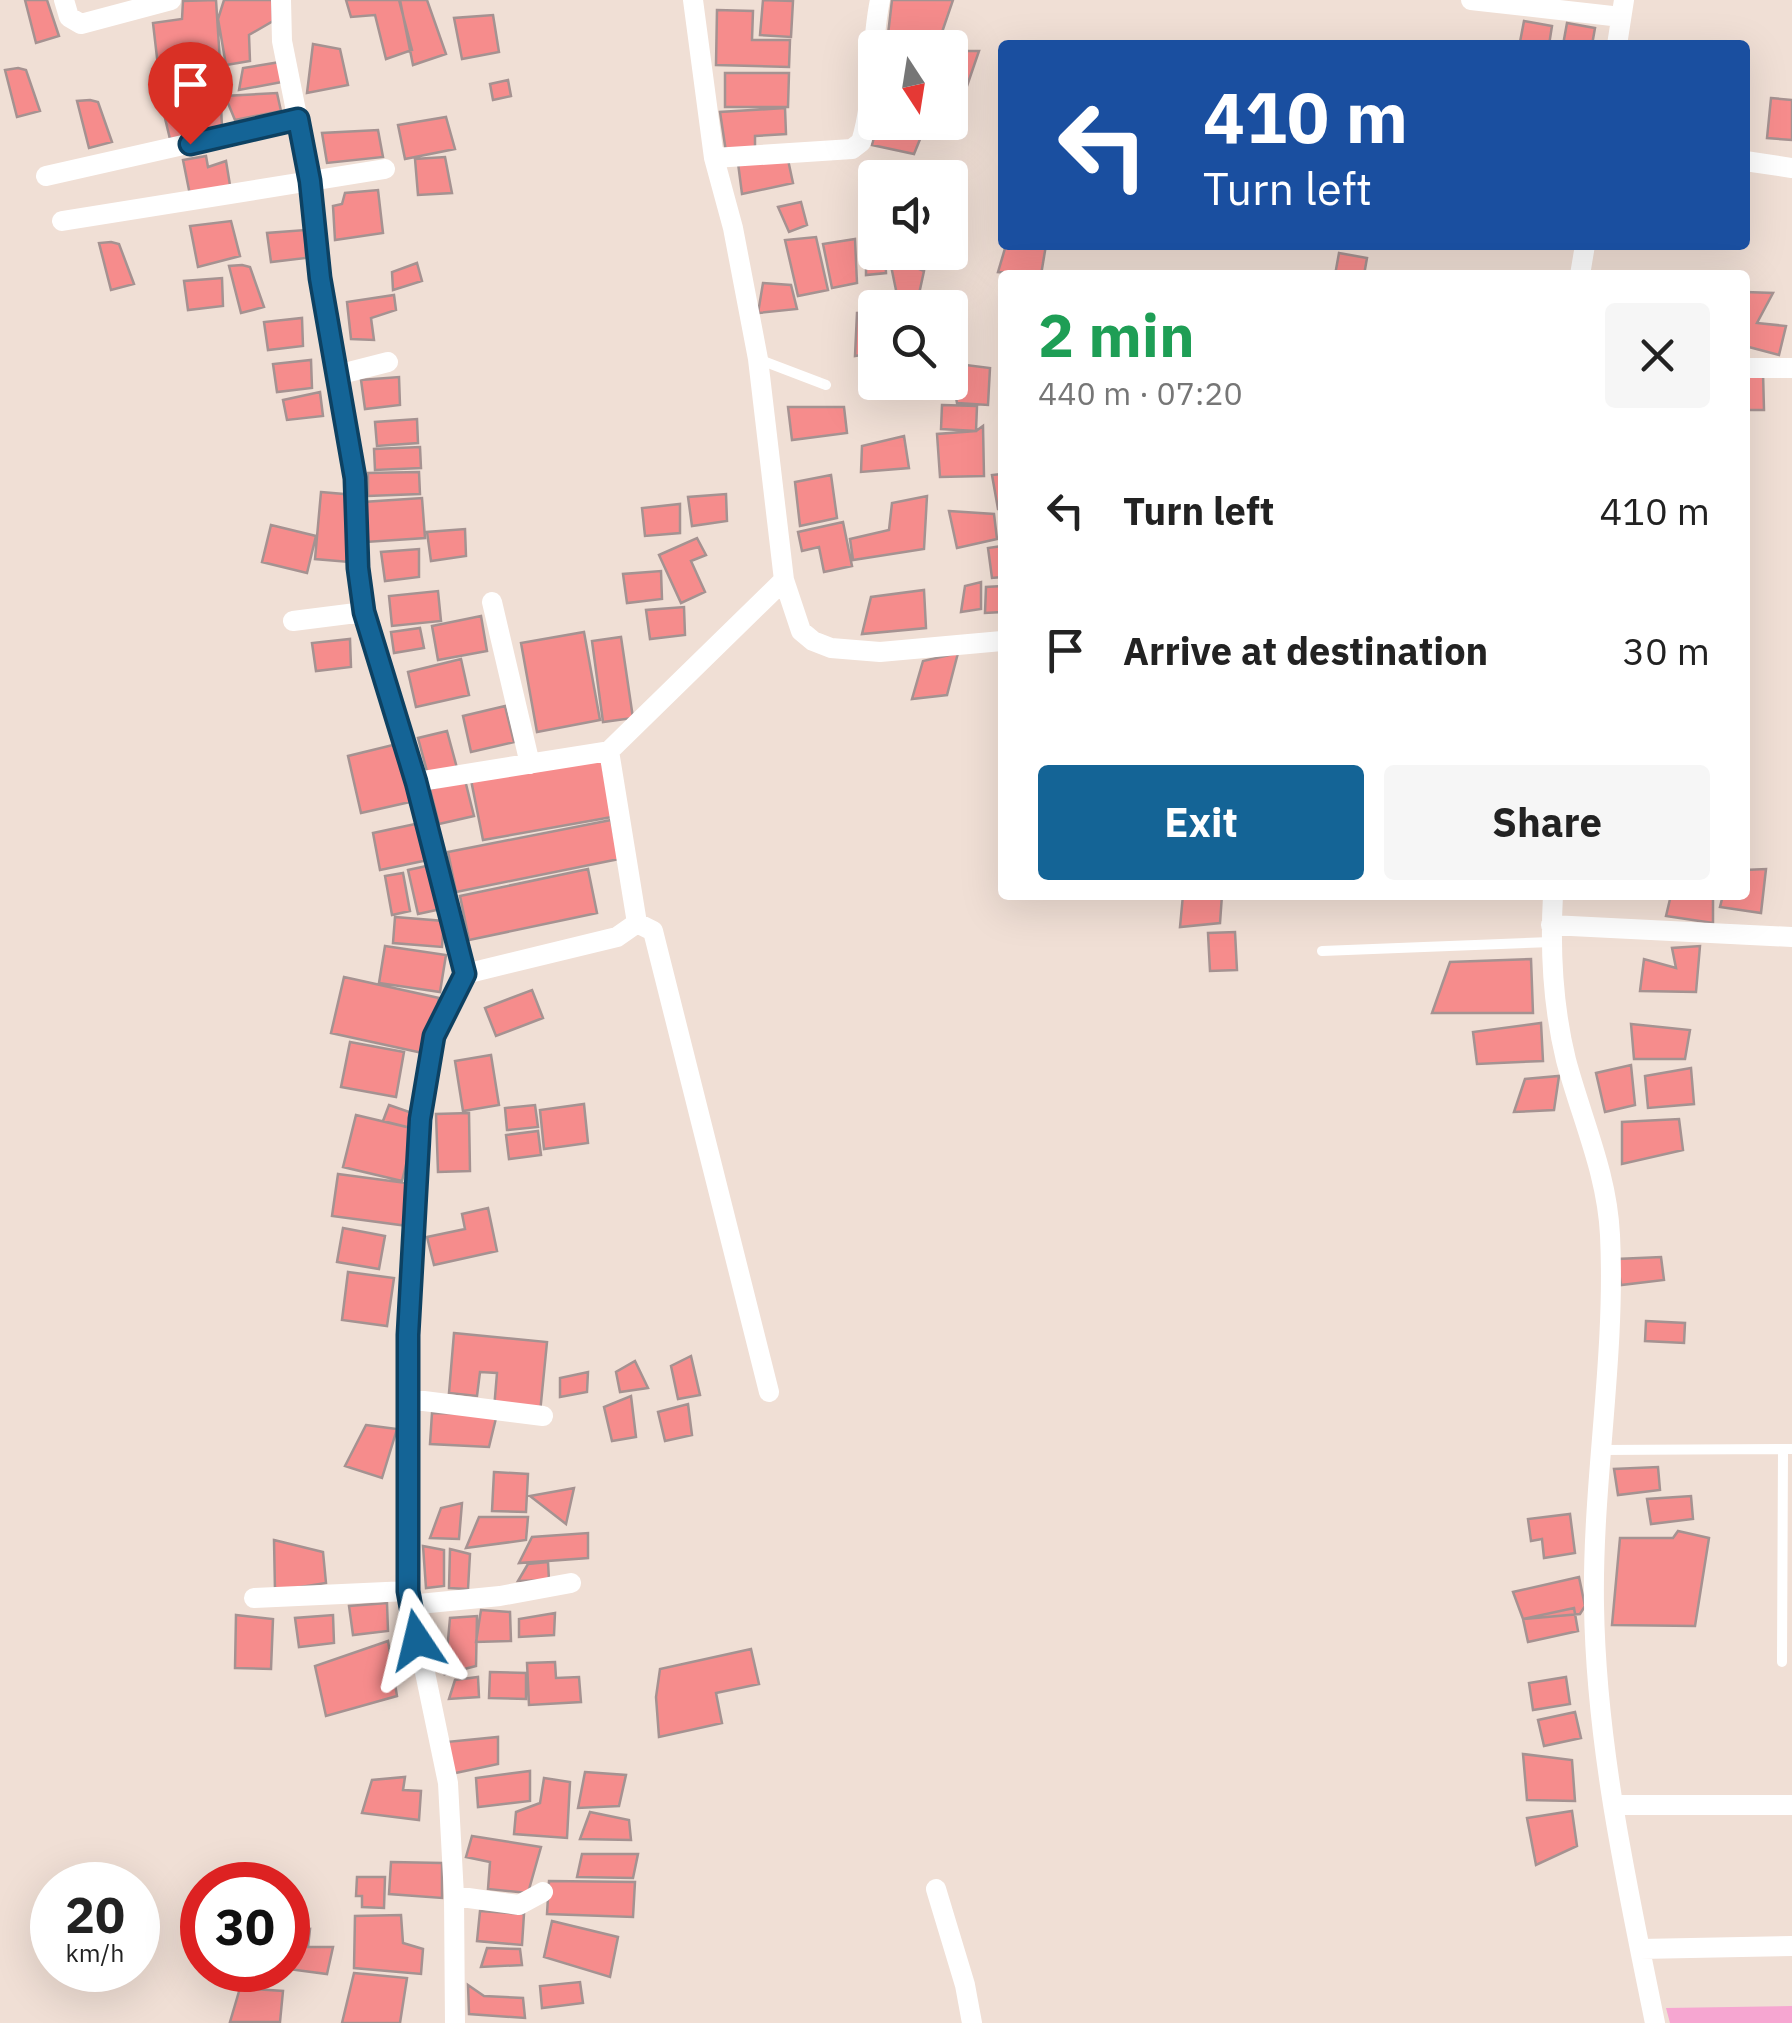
<!DOCTYPE html>
<html lang="en">
<head>
<meta charset="utf-8">
<style>
  body { margin:0; font-family:"IBM Plex Sans",sans-serif; background:#f6f6f6; color:#222; height:100vh; display:flex; flex-direction:column; font-size:38px; white-space:nowrap }
  * { box-sizing:border-box; margin:0 }
  p { font-size:32px; color:#767676 }
  .icon { flex:none; width:55px; height:55px; fill:none; stroke:currentColor; stroke-width:2; stroke-linecap:round; stroke-linejoin:round }
  .map { position:relative; flex:1; overflow:hidden }
  .sheet { position:absolute; left:998px; top:270px; width:752px; height:630px; display:flex; flex-direction:column; background:#fff; border-radius:10px; box-shadow:0 10px 40px #0002 }
  .sheet>* { flex:none }
  .guide { position:absolute; left:998px; top:40px; width:752px; height:210px; border-radius:10px; box-shadow:0 10px 40px #0002; background:#1a4fa0; color:#fff; overflow:hidden }
  .needle { width:65px; rotate:168deg }
  .controls { position:absolute; left:858px; top:30px; display:grid; gap:20px }
  .controls a { display:grid; place-items:center; width:110px; height:110px; border-radius:10px; background:#fff; box-shadow:0 10px 40px #0002; font-size:50px }
  .speed { position:absolute; left:30px; top:1862px; display:flex; gap:20px; font-size:50px; font-weight:700; text-align:center }
  .speed>* { display:grid; place-content:center; width:130px; height:130px; border-radius:50%; background:#fff; box-shadow:0 10px 40px #0002; line-height:1 }
  .speed small { font-size:25px; font-weight:400 }
  .speed .limit { border:15px solid #d22; background:#fff; color:#111 }
  .pin { position:absolute; display:grid; place-items:center; width:85px; height:85px; color:#fff; margin:-102px -42px; border-radius:50% 50% 50% 0; rotate:-45deg; box-shadow:0 0 10px #0007 }
  .pin .icon { rotate:45deg }
  .me { position:absolute; width:110px; margin:-55px; rotate:350deg; stroke-linejoin:round; filter:drop-shadow(0 0 8px #0008) }
  .turn { display:flex; align-items:center; gap:35px; height:210px; padding:0 40px; font-size:45px }
  .turn .icon { width:130px; height:130px; stroke-width:2.5 }
  .turn b { display:block; font-size:70px; line-height:85px }
  .round { display:grid; place-items:center; flex:none; width:105px; height:105px; border-radius:10px; background:#f6f6f6 }
  .summary { display:flex; align-items:center; justify-content:space-between; height:170px; padding:0 40px }
  h1 { font-size:60px; font-weight:700; line-height:75px; color:#1e9e55 }
  .primary-button { display:flex; gap:20px; margin-top:auto; padding:20px 40px }
  .primary-button a { flex:1; height:115px; border-radius:10px; background:#146496; color:#fff; font-size:40px; font-weight:700; line-height:115px; text-align:center }
  .primary-button a+a { background:#f6f6f6; color:#222 }
  ul { padding:0; list-style:none }
  li { display:flex; align-items:center; gap:30px; height:140px; padding:0 40px }
  li div { flex:1 }
  li b { display:block; font-size:38px }
  li em { font-style:normal }
  .map>svg:first-child { display:block }
  .green { fill:#f6a6d1 }
  .building { fill:#f68c8c; stroke:#a59291; stroke-width:2.5 }
  .lines { fill:none; stroke-linecap:round; stroke-linejoin:round }
  .lane { stroke:#fff; stroke-width:10 }
  .street { stroke:#fff; stroke-width:20 }
  .route-casing { stroke:#0d4162; stroke-width:25 }
  .route { stroke:#146496; stroke-width:18 }
</style>
</head>
<body>
<div class="map">
<svg width="1792" height="2023" viewBox="0 0 1792 2023">
  <rect width="100%" height="100%" fill="#f0dfd5"/>
  <path class="green" d="M 1792,2006 L 1792,2023 L 1670,2023 L 1666,2008 Z"/>
  <path class="building" d="M 25,0 L 47,0 L 59,36 L 36,43 Z
    M 216,0 L 220,62 L 159,75 L 153,23 L 182,19 L 183,1 Z
    M 224,0 L 272,0 L 273,21 L 249,35 L 250,61 L 226,65 L 218,19 Z
    M 346,0 L 399,0 L 412,50 L 386,59 L 375,15 L 351,17 Z
    M 400,0 L 427,0 L 446,54 L 413,65 Z
    M 763,0 L 793,1 L 791,37 L 760,35 Z
    M 892,0 L 953,0 L 939,41 L 887,43 Z
    M 717,10 L 753,11 L 752,40 L 790,40 L 789,67 L 716,65 Z
    M 493,15 L 499,52 L 462,59 L 454,18 Z
    M 1524,21 L 1552,26 L 1549,45 L 1520,42 Z
    M 1567,23 L 1595,28 L 1592,45 L 1563,45 Z
    M 313,44 L 340,49 L 348,85 L 307,93 Z
    M 950,51 L 979,51 L 967,86 L 950,83 Z
    M 280,62 L 282,82 L 239,90 L 243,68 Z
    M 18,68 L 26,70 L 40,111 L 17,117 L 5,70 Z
    M 725,73 L 789,73 L 788,107 L 725,107 Z
    M 508,80 L 511,96 L 493,100 L 490,84 Z
    M 277,93 L 281,111 L 235,120 L 225,96 Z
    M 1771,98 L 1792,100 L 1792,140 L 1767,138 Z
    M 90,100 L 98,102 L 112,142 L 89,148 L 77,101 Z
    M 221,105 L 222,128 L 170,139 L 164,114 Z
    M 785,108 L 786,134 L 755,136 L 755,148 L 726,152 L 720,112 Z
    M 446,117 L 455,149 L 405,159 L 398,125 Z
    M 878,122 L 927,122 L 914,154 L 872,145 Z
    M 378,130 L 383,157 L 327,163 L 322,133 Z
    M 787,155 L 793,183 L 742,194 L 738,163 Z
    M 206,156 L 208,167 L 226,161 L 230,185 L 190,195 L 183,160 Z
    M 445,157 L 452,193 L 418,195 L 415,159 Z
    M 378,190 L 383,233 L 335,240 L 333,206 L 342,204 L 345,193 Z
    M 801,202 L 807,225 L 789,232 L 778,207 Z
    M 231,221 L 240,256 L 198,267 L 190,226 Z
    M 305,230 L 306,258 L 271,262 L 267,233 Z
    M 816,237 L 828,290 L 798,296 L 785,240 Z
    M 855,239 L 857,283 L 832,288 L 823,244 Z
    M 875,241 L 875,252 L 885,252 L 886,273 L 866,275 L 866,243 Z
    M 111,242 L 119,244 L 134,284 L 111,290 L 99,243 Z
    M 1006,245 L 1046,245 L 1041,275 L 998,272 Z
    M 1339,253 L 1367,258 L 1364,275 L 1335,275 Z
    M 889,256 L 924,271 L 919,294 L 897,295 Z
    M 417,263 L 422,281 L 393,290 L 392,272 Z
    M 242,265 L 250,267 L 264,307 L 241,313 L 229,266 Z
    M 222,278 L 223,306 L 188,310 L 184,281 Z
    M 763,283 L 791,285 L 797,309 L 758,313 Z
    M 1745,292 L 1773,293 L 1757,323 L 1786,326 L 1779,355 L 1745,346 Z
    M 394,295 L 396,310 L 371,318 L 374,340 L 351,339 L 347,302 Z
    M 875,312 L 875,353 L 855,356 L 857,313 Z
    M 302,318 L 303,346 L 268,350 L 264,322 Z
    M 311,360 L 312,388 L 277,392 L 273,364 Z
    M 950,363 L 990,368 L 988,405 L 957,403 Z
    M 1763,372 L 1764,410 L 1745,410 L 1745,373 Z
    M 399,377 L 400,405 L 365,409 L 361,380 Z
    M 320,392 L 323,416 L 287,420 L 283,400 Z
    M 942,405 L 977,406 L 976,431 L 941,429 Z
    M 788,407 L 844,407 L 847,433 L 792,440 Z
    M 417,419 L 418,443 L 377,446 L 375,422 Z
    M 983,426 L 984,476 L 940,477 L 937,434 L 976,431 Z
    M 904,436 L 909,468 L 861,472 L 862,446 Z
    M 420,447 L 421,468 L 375,470 L 374,449 Z
    M 419,472 L 420,494 L 368,496 L 368,473 Z
    M 1002,474 L 1002,509 L 998,509 L 992,475 Z
    M 831,475 L 837,518 L 800,526 L 795,482 Z
    M 321,492 L 355,495 L 349,562 L 315,559 Z
    M 726,494 L 727,521 L 692,526 L 688,497 Z
    M 927,496 L 924,549 L 853,560 L 850,539 L 889,530 L 892,503 Z
    M 422,498 L 425,538 L 366,542 L 363,502 Z
    M 680,504 L 680,533 L 645,536 L 642,508 Z
    M 949,511 L 994,514 L 997,539 L 957,548 Z
    M 843,522 L 852,566 L 824,572 L 819,547 L 802,551 L 798,532 Z
    M 271,525 L 316,536 L 307,573 L 262,562 Z
    M 465,529 L 466,556 L 431,561 L 427,532 Z
    M 697,538 L 706,555 L 691,561 L 705,592 L 681,603 L 659,555 Z
    M 1002,546 L 1002,577 L 992,578 L 988,548 Z
    M 419,549 L 419,577 L 385,581 L 381,552 Z
    M 661,571 L 662,599 L 627,603 L 623,574 Z
    M 981,582 L 981,609 L 961,612 L 965,586 Z
    M 1002,586 L 1002,612 L 985,613 L 986,587 Z
    M 924,590 L 926,628 L 862,634 L 871,597 Z
    M 438,591 L 441,621 L 392,626 L 389,596 Z
    M 684,607 L 685,635 L 650,639 L 646,610 Z
    M 481,616 L 487,651 L 438,660 L 432,626 Z
    M 420,628 L 424,648 L 394,653 L 391,632 Z
    M 584,632 L 600,720 L 537,732 L 521,643 Z
    M 621,637 L 633,718 L 603,722 L 592,641 Z
    M 350,639 L 351,667 L 316,671 L 312,643 Z
    M 958,653 L 947,695 L 912,699 L 923,661 Z
    M 461,659 L 469,695 L 416,707 L 408,672 Z
    M 505,706 L 514,742 L 471,752 L 463,716 Z
    M 447,731 L 457,768 L 428,775 L 418,738 Z
    M 397,744 L 410,802 L 361,813 L 348,756 Z
    M 601,756 L 612,817 L 483,840 L 471,780 Z
    M 465,780 L 474,816 L 439,824 L 430,789 Z
    M 611,820 L 619,859 L 456,892 L 448,852 Z
    M 420,823 L 428,860 L 380,870 L 373,833 Z
    M 431,865 L 441,909 L 418,914 L 408,870 Z
    M 588,869 L 597,913 L 469,940 L 460,896 Z
    M 1766,869 L 1761,913 L 1720,907 L 1723,895 L 1745,895 L 1745,870 Z
    M 403,873 L 410,911 L 392,915 L 385,876 Z
    M 1183,895 L 1222,895 L 1220,923 L 1180,927 Z
    M 1671,895 L 1713,895 L 1713,923 L 1666,916 Z
    M 395,917 L 444,921 L 442,947 L 393,943 Z
    M 1235,932 L 1237,970 L 1210,971 L 1208,933 Z
    M 385,946 L 446,955 L 440,992 L 379,983 Z
    M 1700,946 L 1696,992 L 1640,991 L 1644,959 L 1676,968 L 1672,948 Z
    M 1531,959 L 1533,1013 L 1432,1013 L 1450,962 Z
    M 344,977 L 439,998 L 427,1054 L 331,1033 Z
    M 532,990 L 543,1018 L 496,1036 L 485,1008 Z
    M 1541,1023 L 1543,1061 L 1477,1064 L 1473,1032 Z
    M 1631,1024 L 1690,1030 L 1685,1059 L 1634,1059 Z
    M 350,1042 L 404,1052 L 396,1097 L 341,1087 Z
    M 491,1055 L 499,1105 L 463,1111 L 455,1061 Z
    M 1631,1065 L 1635,1105 L 1605,1112 L 1596,1073 Z
    M 1691,1068 L 1694,1104 L 1648,1108 L 1645,1076 Z
    M 1559,1076 L 1554,1110 L 1514,1112 L 1525,1079 Z
    M 584,1104 L 588,1143 L 544,1149 L 540,1110 Z
    M 389,1105 L 418,1115 L 415,1129 L 383,1121 Z
    M 535,1105 L 538,1127 L 507,1130 L 505,1108 Z
    M 469,1113 L 470,1171 L 438,1172 L 436,1114 Z
    M 356,1115 L 415,1129 L 402,1181 L 343,1167 Z
    M 1679,1119 L 1683,1150 L 1622,1164 L 1622,1122 Z
    M 538,1131 L 541,1155 L 509,1159 L 506,1135 Z
    M 338,1174 L 414,1184 L 408,1226 L 332,1216 Z
    M 488,1208 L 497,1251 L 434,1265 L 427,1237 L 465,1229 L 462,1214 Z
    M 343,1228 L 385,1236 L 379,1269 L 337,1262 Z
    M 1661,1257 L 1664,1280 L 1621,1285 L 1617,1259 Z
    M 348,1272 L 394,1278 L 387,1326 L 342,1320 Z
    M 1646,1321 L 1685,1323 L 1684,1343 L 1645,1341 Z
    M 454,1333 L 547,1342 L 540,1413 L 494,1409 L 497,1373 L 480,1372 L 477,1396 L 449,1393 Z
    M 691,1356 L 700,1395 L 678,1399 L 671,1366 Z
    M 635,1361 L 648,1388 L 620,1392 L 616,1372 Z
    M 588,1372 L 587,1392 L 560,1397 L 560,1378 Z
    M 631,1396 L 636,1437 L 612,1441 L 604,1407 Z
    M 688,1404 L 692,1435 L 665,1441 L 658,1412 Z
    M 432,1413 L 497,1414 L 489,1447 L 430,1444 Z
    M 366,1425 L 397,1429 L 382,1478 L 345,1466 Z
    M 1658,1467 L 1660,1490 L 1618,1495 L 1614,1469 Z
    M 494,1472 L 528,1474 L 526,1512 L 492,1511 Z
    M 574,1488 L 566,1524 L 530,1496 Z
    M 1691,1496 L 1693,1519 L 1651,1524 L 1647,1499 Z
    M 462,1503 L 459,1539 L 430,1538 L 441,1508 Z
    M 1570,1514 L 1575,1553 L 1544,1558 L 1542,1539 L 1531,1541 L 1528,1519 Z
    M 479,1517 L 528,1517 L 526,1540 L 466,1548 Z
    M 1678,1531 L 1709,1538 L 1695,1626 L 1612,1625 L 1620,1538 L 1673,1538 Z
    M 588,1533 L 588,1558 L 519,1563 L 532,1537 Z
    M 274,1540 L 323,1552 L 326,1583 L 275,1591 Z
    M 423,1546 L 444,1550 L 444,1586 L 426,1588 Z
    M 450,1549 L 470,1554 L 468,1589 L 449,1588 Z
    M 548,1562 L 549,1580 L 518,1581 L 528,1564 Z
    M 1579,1577 L 1585,1606 L 1580,1614 L 1523,1619 L 1513,1592 Z
    M 387,1603 L 388,1631 L 353,1635 L 349,1606 Z
    M 1574,1608 L 1578,1631 L 1528,1642 L 1523,1619 Z
    M 481,1610 L 510,1612 L 511,1641 L 476,1642 Z
    M 555,1613 L 554,1635 L 519,1637 L 519,1619 Z
    M 236,1615 L 273,1619 L 271,1669 L 235,1668 Z
    M 333,1615 L 334,1643 L 299,1647 L 295,1618 Z
    M 477,1616 L 476,1666 L 445,1674 L 450,1618 Z
    M 388,1641 L 397,1696 L 326,1716 L 315,1666 Z
    M 751,1649 L 759,1684 L 716,1693 L 722,1723 L 659,1737 L 656,1697 L 660,1669 Z
    M 555,1662 L 556,1678 L 579,1677 L 581,1702 L 529,1705 L 527,1663 Z
    M 490,1672 L 526,1673 L 526,1699 L 489,1698 Z
    M 478,1677 L 479,1697 L 449,1699 L 455,1680 Z
    M 1566,1677 L 1570,1704 L 1533,1710 L 1529,1683 Z
    M 1575,1712 L 1581,1738 L 1544,1746 L 1538,1720 Z
    M 498,1737 L 498,1764 L 451,1774 L 446,1742 Z
    M 1523,1754 L 1572,1760 L 1575,1801 L 1527,1800 Z
    M 530,1771 L 530,1801 L 478,1807 L 476,1778 Z
    M 585,1772 L 626,1775 L 619,1806 L 578,1808 Z
    M 405,1777 L 403,1790 L 421,1791 L 419,1820 L 362,1813 L 372,1780 Z
    M 544,1778 L 570,1782 L 567,1838 L 514,1834 L 516,1812 L 540,1803 Z
    M 1572,1811 L 1577,1846 L 1536,1865 L 1527,1818 Z
    M 590,1812 L 629,1820 L 631,1840 L 580,1839 Z
    M 472,1836 L 541,1847 L 528,1893 L 488,1889 L 490,1862 L 466,1857 Z
    M 582,1854 L 638,1854 L 633,1878 L 577,1877 Z
    M 391,1862 L 442,1863 L 442,1898 L 389,1894 Z
    M 357,1877 L 385,1877 L 384,1908 L 362,1907 L 362,1896 L 356,1896 Z
    M 549,1881 L 635,1882 L 633,1917 L 547,1914 Z
    M 480,1911 L 524,1914 L 522,1945 L 477,1941 Z
    M 401,1915 L 403,1943 L 423,1949 L 421,1974 L 354,1968 L 355,1916 Z
    M 552,1921 L 618,1937 L 610,1977 L 544,1957 Z
    M 310,1929 L 308,1947 L 333,1947 L 327,1974 L 288,1969 L 288,1932 Z
    M 487,1948 L 520,1949 L 522,1965 L 481,1967 Z
    M 354,1973 L 407,1978 L 400,2023 L 342,2023 Z
    M 580,1982 L 583,2003 L 542,2008 L 540,1986 Z
    M 468,1985 L 484,1996 L 523,1998 L 525,2018 L 469,2014 Z
    M 240,1988 L 283,1991 L 280,2022 L 230,2022 Z"/>
  <g class="lines">
    <path class="lane" d="M 758,359 L 826,385
      M 1322,951 L 1551,942
      M 1600,1450 L 1792,1449
      M 1782,1662 L 1783,1449"/>
    <path class="street" d="M 64,0 L 69,17 L 81,24 L 171,0
      M 281,0 L 282,41 L 310,181 L 320,278 L 355,477 L 357,568 L 364,612 L 416,782 L 465,974 L 434,1036 L 426,1070 L 408,1335 L 408,1591 L 448,1783 L 454,1896 L 455,2023
      M 693,0 L 714,158 L 733,228 L 758,359 L 784,580 L 801,631 L 813,641 L 831,648 L 880,652 L 1002,641
      M 1471,0 L 1621,17
      M 1617,45 L 1624,0
      M 714,158 L 852,149 L 861,142 C 875,97 870,47 880,0
      M 1745,161 L 1792,168
      M 46,176 L 298,119
      M 62,221 L 385,169
      M 1580,275 L 1585,245
      M 1745,368 L 1792,368
      M 337,375 L 388,362
      M 492,602 L 530,764
      M 293,621 L 364,612
      M 416,782 L 609,751
      M 1553,895 C 1550,949 1553,1007 1566,1060 C 1582,1120 1607,1173 1610,1235 C 1616,1359 1592,1481 1594,1605 C 1596,1746 1627,1885 1655,2023
      M 637,923 L 653,931 L 769,1392
      M 1551,925 L 1792,937
      M 465,974 L 617,937 L 637,923 L 609,751 L 784,580
      M 408,1399 L 543,1416
      M 254,1598 L 408,1591
      M 409,1605 L 500,1596 L 571,1583
      M 1614,1805 L 1792,1805
      M 936,1889 L 965,1985 L 972,2023
      M 454,1896 L 519,1905 L 543,1892
      M 1640,1949 L 1792,1946"/>
  </g>
  <g class="lines">
    <defs>
      <path id="route" d="M 190,144 L 298,119 L 310,181 L 320,278 L 355,478 L 358,568 L 364,612 L 416,782 L 465,974 L 434,1036 L 420,1119 L 408,1335 L 408,1591 L 417,1640"/>
    </defs>
    <use href="#route" class="route-casing"/>
    <use href="#route" class="route"/>
  </g>
</svg>
<div class="controls">
<a><svg class="needle" viewBox="-14 -14 28 28"><path d="M0-13l5 13h-10z" fill="#e53935"/><path d="M0 13l5-13h-10z" fill="#767676"/></svg></a>
<a><svg class="icon" aria-label="sound" viewBox="0 0 24 24"><path d="M4 9h4l5-4v14l-5-4H4zM17 9q2 3 0 6"/></svg></a>
<a><svg class="icon" aria-label="search" viewBox="0 0 24 24"><circle cx="10" cy="10" r="6"/><path d="M15 15l6 6"/></svg></a>
</div>
<div class="speed"><div>20<small>km/h</small></div><div class="limit">30</div></div>
<div class="pin" style="left:190px;top:144px;background:#d93025"><svg class="icon" aria-label="arrive" viewBox="0 0 24 24"><path d="M6 21V4h12l-3 4 3 4H6"/></svg></div>
<svg class="me" style="left:417px;top:1640px" viewBox="-20 -20 40 40"><path d="M0-17L14 15 0 8-14 15z" fill="#146496" stroke="#fff" stroke-width="4"/></svg>
<div class="guide">
<div class="turn"><svg class="icon" aria-label="left" viewBox="0 0 24 24"><path d="M17 20v-9H6M10 6l-5 5 5 5"/></svg><div><b>410 m</b>Turn left</div></div>
</div>
<section class="sheet">
<div class="summary"><div><h1>2 min</h1><p>440 m · 07:20</p></div><a class="round"><svg class="icon" aria-label="close" viewBox="0 0 24 24"><path d="M6 6l12 12M18 6L6 18"/></svg></a></div>
<ul>
<li><svg class="icon" aria-label="left" viewBox="0 0 24 24"><path d="M17 20v-9H6M10 6l-5 5 5 5"/></svg><div><b>Turn left</b></div><em>410 m</em></li>
<li><svg class="icon" aria-label="arrive" viewBox="0 0 24 24"><path d="M6 21V4h12l-3 4 3 4H6"/></svg><div><b>Arrive at destination</b></div><em>30 m</em></li>
</ul>
<div class="primary-button"><a>Exit</a><a>Share</a></div>
</section>
</div>
</body>
</html>
